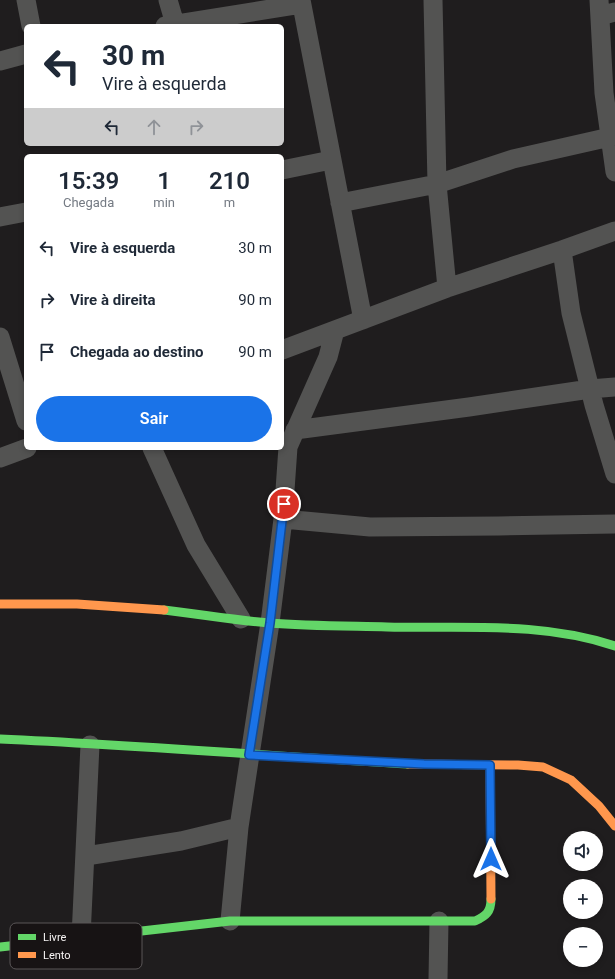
<!DOCTYPE html>
<html lang="pt">
<head>
<meta charset="utf-8">
<style>
  body { margin:0; font-family:Roboto,sans-serif; background:#f6f6f7; color:#1f2937; height:100vh; display:flex; flex-direction:column; font-size:15px; white-space:nowrap }
  * { box-sizing:border-box; margin:0 }
  p { font-size:13px; color:#747a83 }
  .icon { flex:none; width:22px; height:22px; fill:none; stroke:currentColor; stroke-width:2; stroke-linecap:round; stroke-linejoin:round }
  .map { position:relative; flex:1; overflow:hidden }
  .details { position:absolute; left:24px; top:154px; width:260px; height:296px; display:flex; flex-direction:column; background:#fff; border-radius:6px; box-shadow:0 2px 6px #0003 }
  .details>* { flex:none }
  .hud { position:absolute; left:24px; top:24px; width:260px; height:122px; border-radius:6px; box-shadow:0 2px 6px #0003; background:#fff; color:#1f2937; overflow:hidden }
  .fabs { position:absolute; left:563px; top:831px; display:grid; gap:8px }
  .fabs a { display:grid; place-items:center; width:40px; height:40px; border-radius:50%; background:#fff; box-shadow:0 2px 6px #0003; font-size:20px }
  .pin { position:absolute; display:grid; place-items:center; width:34px; height:34px; color:#fff; margin:-17px; border:2px solid #fff; border-radius:50%; box-shadow:0 1px 4px #0007 }
  .me { position:absolute; width:44px; margin:-22px; rotate:0deg; stroke-linejoin:round; filter:drop-shadow(0 0 3px #0008) }
  .turn { display:flex; align-items:center; gap:14px; height:84px; padding:0 12px; font-size:18px }
  .turn .icon { width:52px; height:52px; stroke-width:2.5 }
  .turn b { display:block; font-size:28px; line-height:34px }
  .lanes { display:flex; align-items:center; height:38px; padding:0 12px; background:#0003; justify-content:center; gap:20px; direction:ltr }
  .lanes .off { opacity:.35 }
  .eta { display:flex; justify-content:space-evenly; align-items:center; height:68px; text-align:center }
  .eta b { font-size:24px; font-weight:600; line-height:28px }
  .cta { display:flex; gap:8px; margin-top:auto; padding:8px 12px }
  .cta a { flex:1; height:46px; border-radius:24px; background:#1a73e8; color:#fff; font-size:16px; font-weight:600; line-height:46px; text-align:center }
  ul { padding:0; list-style:none }
  li { display:flex; align-items:center; gap:12px; height:52px; padding:0 12px }
  li div { flex:1 }
  li b { display:block; font-size:15px }
  li em { font-style:normal }
  .map>svg:first-child { display:block }
  .lines { fill:none; stroke-linecap:round; stroke-linejoin:round }
  .street { stroke:#535352; stroke-width:19 }
  .fast { stroke:#63d668; stroke-width:9 }
  .slow { stroke:#ff974d; stroke-width:9 }
  .route-casing { stroke:#114b97; stroke-width:10 }
  .route { stroke:#1a73e8; stroke-width:7 }
  .key { fill:#171314; stroke:#5a5657; stroke-width:1 }
  .key-label { font-size:11px; fill:#f7f4f4 }
</style>
</head>
<body>
<div class="map">
<svg width="615" height="979" viewBox="0 0 615 979">
  <rect width="100%" height="100%" fill="#1f1d1e"/>
  <g class="lines">
    <path class="street" d="M 26,0 L 31,26
      M 168,0 L 175,24
      M 301,0 L 363,320
      M 433,0 L 437,184 L 447,288
      M 599,0 L 604,93 L 615,172
      M 600,16 L 615,12
      M 165,26 L 301,4
      M 0,61 L 26,54
      M 282,170 L 331,160
      M 340,203 L 437,184 L 513,159 L 610,137
      M 0,217 L 26,212
      M 562,250 L 571,313 L 594,405 L 615,474
      M 0,337 L 26,421
      M 282,350 L 447,288 L 562,250 L 615,231
      M 295,430 L 469,407 L 590,389 L 615,387
      M 152,448 L 196,545 L 241,619
      M 0,458 L 27,448
      M 283,519 L 370,527 L 499,526 L 615,524
      M 86,856 L 181,841 L 239,827
      M 230,921 L 239,827 L 270,623 L 283,519 L 288,447 L 328,357 L 335,330
      M 81,937 L 90,745
      M 438,979 L 439,921"/>
    <path class="fast" d="M 164,610 C 199,614 234,620 269,623 C 308,626 348,626 387,627 C 463,629 541,621 615,646
      M 0,739 C 136,745 272,756 408,764
      M 0,947 L 230,921 L 475,921 C 486,916 491,912 491,899"/>
    <path class="slow" d="M 0,604 L 77,604 L 164,610
      M 408,764 L 518,765 L 543,767 L 571,780 L 599,806 L 615,826
      M 490,765 L 491,899"/>
  </g>
  <g class="lines">
    <defs>
      <path id="route" d="M 284,504 L 270,623 L 249,755 L 424,764 L 490,765 L 491,859"/>
    </defs>
    <use href="#route" class="route-casing"/>
    <use href="#route" class="route"/>
  </g>
  <rect x="10" y="923" width="132" height="46" rx="6" class="key"/>
  <rect x="18" y="934" width="18" height="6" fill="#63d668"/>
  <rect x="18" y="952" width="18" height="6" fill="#ff974d"/>
  <g class="key-label">
    <text x="43" y="941">Livre</text>
    <text x="43" y="959">Lento</text>
  </g>
</svg>
<div class="fabs">
<a><svg class="icon" aria-label="sound" viewBox="0 0 24 24"><path d="M4 9h4l5-4v14l-5-4H4zM17 9q2 3 0 6"/></svg></a>
<a>+</a>
<a>−</a>
</div>
<div class="pin" style="left:284px;top:504px;background:#d93025"><svg class="icon" aria-label="arrive" viewBox="0 0 24 24"><path d="M6 21V4h12l-3 4 3 4H6"/></svg></div>
<svg class="me" style="left:491px;top:859px" viewBox="-20 -20 40 40"><path d="M0-17L14 15 0 8-14 15z" fill="#1a73e8" stroke="#fff" stroke-width="4"/></svg>
<div class="hud">
<div class="turn"><svg class="icon" aria-label="left" viewBox="0 0 24 24"><path d="M17 20v-9H6M10 6l-5 5 5 5"/></svg><div><b>30 m</b>Vire à esquerda</div></div>
<div class="lanes"><svg class="icon" aria-label="left" viewBox="0 0 24 24"><path d="M17 20v-9H6M10 6l-5 5 5 5"/></svg><svg class="icon off" aria-label="ahead" viewBox="0 0 24 24"><path d="M12 20V5M6 11l6-6 6 6"/></svg><svg class="icon off" aria-label="right" viewBox="0 0 24 24"><path d="M7 20v-9h11M14 6l5 5-5 5"/></svg></div>
</div>
<section class="details">
<div class="eta">
<div><b>15:39</b><p>Chegada</p></div>
<div><b>1</b><p>min</p></div>
<div><b>210</b><p>m</p></div>
</div>
<ul>
<li><svg class="icon" aria-label="left" viewBox="0 0 24 24"><path d="M17 20v-9H6M10 6l-5 5 5 5"/></svg><div><b>Vire à esquerda</b></div><em>30 m</em></li>
<li><svg class="icon" aria-label="right" viewBox="0 0 24 24"><path d="M7 20v-9h11M14 6l5 5-5 5"/></svg><div><b>Vire à direita</b></div><em>90 m</em></li>
<li><svg class="icon" aria-label="arrive" viewBox="0 0 24 24"><path d="M6 21V4h12l-3 4 3 4H6"/></svg><div><b>Chegada ao destino</b></div><em>90 m</em></li>
</ul>
<div class="cta"><a>Sair</a></div>
</section>
</div>
</body>
</html>
